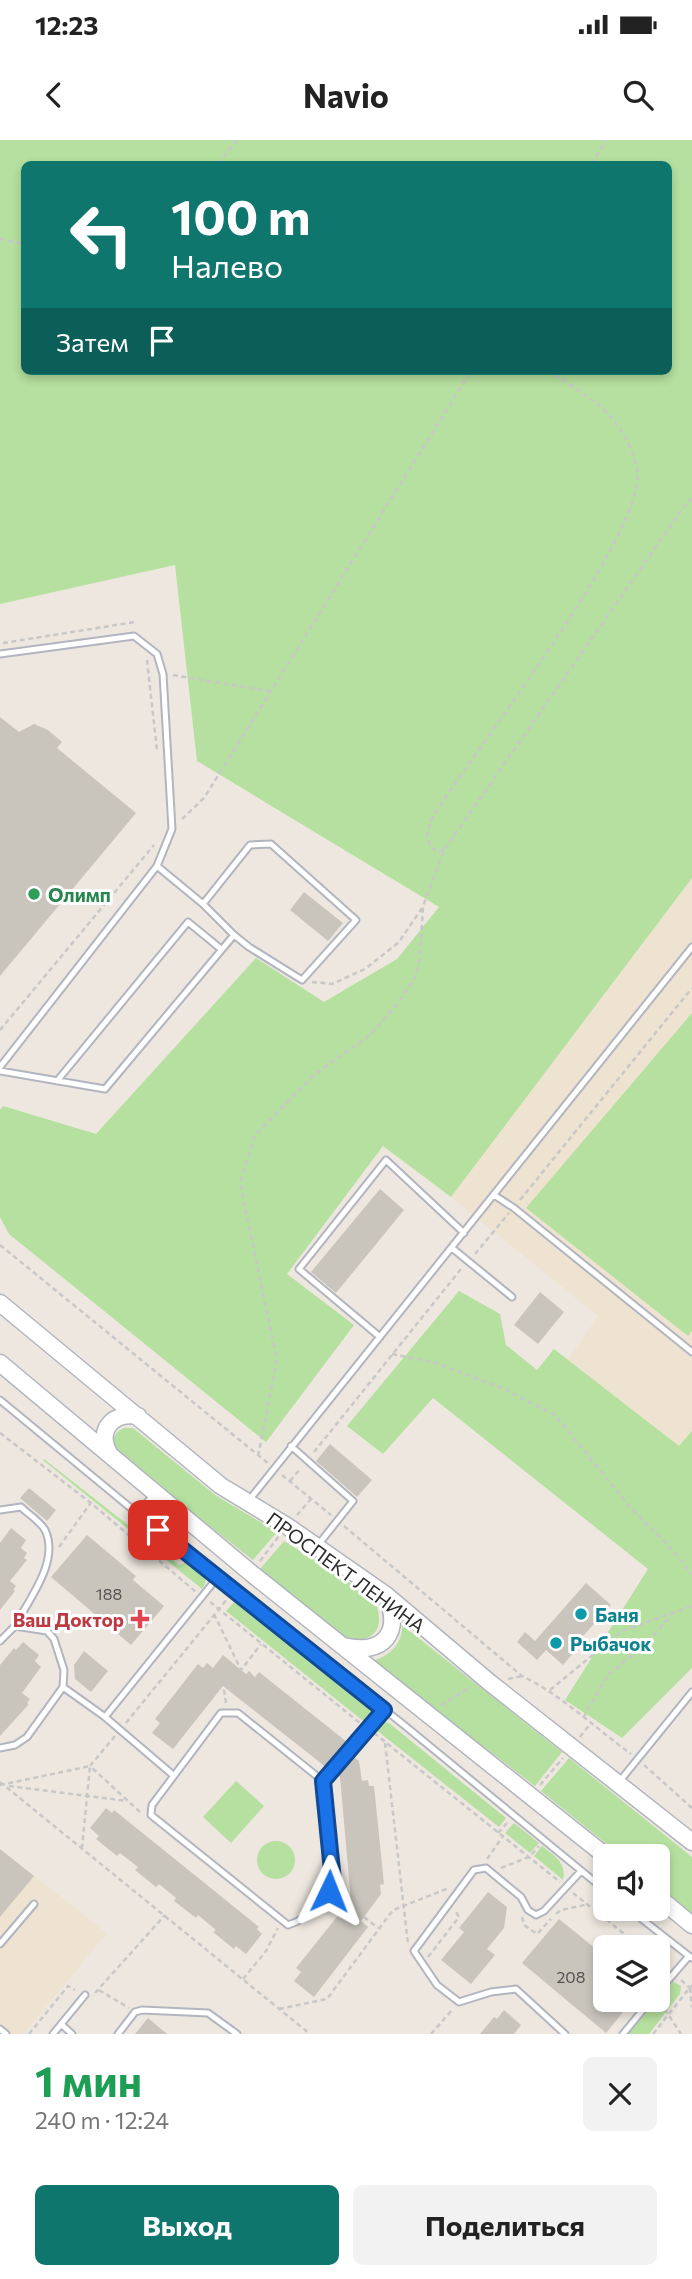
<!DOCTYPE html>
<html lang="ru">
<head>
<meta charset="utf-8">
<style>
  body { margin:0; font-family:Commissioner,sans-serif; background:#f2f2f2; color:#222; height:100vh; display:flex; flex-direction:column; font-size:26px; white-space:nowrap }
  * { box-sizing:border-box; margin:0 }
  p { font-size:23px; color:#767676 }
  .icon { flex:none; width:38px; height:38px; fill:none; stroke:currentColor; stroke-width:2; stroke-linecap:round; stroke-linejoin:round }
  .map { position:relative; height:1894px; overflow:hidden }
  .drawer { display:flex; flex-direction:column; background:#fff; flex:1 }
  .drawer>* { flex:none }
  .banner { position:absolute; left:21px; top:21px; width:651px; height:214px; border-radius:10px; box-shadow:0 4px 10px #0003; background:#0f766e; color:#fff; overflow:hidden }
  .fabs { position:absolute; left:593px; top:1704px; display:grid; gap:14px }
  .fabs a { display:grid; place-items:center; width:77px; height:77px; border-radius:10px; background:#fff; box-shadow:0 4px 10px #0003; font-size:35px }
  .pin { position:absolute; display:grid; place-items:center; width:60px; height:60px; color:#fff; margin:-30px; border-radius:14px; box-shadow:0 4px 10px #0006 }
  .me { position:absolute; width:77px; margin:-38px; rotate:2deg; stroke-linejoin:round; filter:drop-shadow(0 0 5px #0008) }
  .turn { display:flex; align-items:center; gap:24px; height:147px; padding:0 35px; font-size:32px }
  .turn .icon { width:91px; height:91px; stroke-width:2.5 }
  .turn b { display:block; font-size:49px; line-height:60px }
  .then { display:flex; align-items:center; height:66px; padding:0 35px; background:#0003; gap:14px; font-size:26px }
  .round { display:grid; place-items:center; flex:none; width:74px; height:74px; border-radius:10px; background:#f2f2f2 }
  .overview { display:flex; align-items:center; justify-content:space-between; height:119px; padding:0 35px }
  h1 { font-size:42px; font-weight:700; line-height:52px; color:#1e9e55 }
  .button { display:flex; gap:14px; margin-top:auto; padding:14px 35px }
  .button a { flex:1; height:80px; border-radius:10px; background:#0f766e; color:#fff; font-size:28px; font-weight:700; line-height:80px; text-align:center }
  .button a+a { background:#f2f2f2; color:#222 }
  .status { display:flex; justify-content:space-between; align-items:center; height:49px; padding:0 35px; background:#fff; direction:ltr }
  .status svg { height:19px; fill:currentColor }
  header { display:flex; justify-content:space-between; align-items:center; height:91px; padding:0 35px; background:#fff; font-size:32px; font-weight:700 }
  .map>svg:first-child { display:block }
  .education { fill:#ede3d0 }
  .green { fill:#b6e09f; fill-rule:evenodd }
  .building { fill:#c9c5bd }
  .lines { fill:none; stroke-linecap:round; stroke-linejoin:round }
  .lane-casing { stroke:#b2b5bf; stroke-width:9 }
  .secondary-casing { stroke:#b2b5bf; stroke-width:19 }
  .path { stroke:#c8c8c8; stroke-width:2.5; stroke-dasharray:5 3.5; stroke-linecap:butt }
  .lane { stroke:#fff; stroke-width:5 }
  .secondary { stroke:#fff; stroke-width:16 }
  .route-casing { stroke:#114b97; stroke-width:18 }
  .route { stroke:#1a73e8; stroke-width:12 }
  .leisure-dot { fill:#2e9e5b; stroke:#fff; stroke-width:2.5 }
  .culture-dot { fill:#0f9aa8; stroke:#fff; stroke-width:2.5 }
  .health-dot { fill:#e0444e; stroke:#fff; stroke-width:2.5 }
  .labels { text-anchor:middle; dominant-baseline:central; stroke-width:6; stroke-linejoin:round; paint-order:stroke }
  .number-label { font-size:16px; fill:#535250 }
  .leisure-label { font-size:19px; font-weight:bold; fill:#27864d; stroke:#fff; text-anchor:start }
  .street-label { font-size:19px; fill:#2c2c2c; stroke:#fff }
  .culture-label { font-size:19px; font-weight:bold; fill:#0d838f; stroke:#fff; text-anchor:start }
  .health-label { font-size:19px; font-weight:bold; fill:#be3a42; stroke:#fff; text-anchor:end }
</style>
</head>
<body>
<div class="status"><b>12:23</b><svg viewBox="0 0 49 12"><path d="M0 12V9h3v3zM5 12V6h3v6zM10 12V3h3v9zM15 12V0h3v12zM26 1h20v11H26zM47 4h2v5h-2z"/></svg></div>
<header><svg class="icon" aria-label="back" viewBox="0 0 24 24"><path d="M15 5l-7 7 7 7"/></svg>Navio<svg class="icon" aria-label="search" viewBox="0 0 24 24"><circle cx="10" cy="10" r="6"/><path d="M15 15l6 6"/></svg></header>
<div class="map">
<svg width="692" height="1894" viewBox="0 0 692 1894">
  <rect width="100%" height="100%" fill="#ede7df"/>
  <path class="education" d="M 692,738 L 692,1316 L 568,1220 L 598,1176 L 451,1057 Z
    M 0,1709 L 107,1793 L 24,1894 L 0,1894 Z"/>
  <path class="green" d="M 0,0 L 692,0 L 692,738 L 451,1057 L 383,1006 L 287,1134 L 354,1185 L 266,1302 L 9,1094 L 0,1077 L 0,970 L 3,966 L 96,994 L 256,818 L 324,862 L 397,819 L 439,767 L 197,621 L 175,425 L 0,464 ZM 24,24 L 668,24 L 668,231 L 24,231 Z
    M 692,873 L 692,1191 L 688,1196 L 526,1068 Z
    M 459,1151 L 500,1174 L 506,1205 L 537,1230 L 554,1209 L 679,1306 L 692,1291 L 692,1528 L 622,1598 L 565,1560 L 648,1429 L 433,1258 L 383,1314 L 347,1286 Z
    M 124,1288 L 133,1288 L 215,1355 L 277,1392 L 253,1420 L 114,1312 C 111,1301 113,1293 124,1288 Z
    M 44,1319 L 179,1425 L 189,1421 L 206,1436 L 205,1444 L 202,1449 L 43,1320 Z
    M 284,1401 L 344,1438 L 376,1464 C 386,1491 371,1503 345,1500 L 260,1429 Z
    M 236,1460 L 372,1570 L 373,1576 L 367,1584 L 226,1471 Z
    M 402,1485 L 562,1612 L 535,1646 L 372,1521 C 389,1516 403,1504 402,1485 Z
    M 384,1582 L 389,1583 L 506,1678 L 499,1687 L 375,1589 Z
    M 569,1618 L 692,1717 L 692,1773 L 658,1745 L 658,1717 L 623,1717 L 541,1651 Z
    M 236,1641 L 264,1666 L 231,1703 L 203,1677 Z
    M 514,1683 L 539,1703 L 530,1713 L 505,1693 Z
    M257 1720a19 19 0 1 1 38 0a19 19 0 1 1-38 0Z
    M 542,1706 C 554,1716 567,1722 563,1740 L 534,1716 Z
    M 672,1841 L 681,1846 L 680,1854 L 649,1894 L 627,1894 Z"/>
  <path class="building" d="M 0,577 L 19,592 L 34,584 L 48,590 L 62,602 L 57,608 L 136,673 L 0,836 Z
    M 304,752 L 343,783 L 328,801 L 290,770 Z
    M 380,1049 L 404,1070 L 336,1153 L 311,1132 Z
    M 540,1152 L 564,1172 L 538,1204 L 514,1185 Z
    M 330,1304 L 372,1340 L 357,1357 L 316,1321 Z
    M 29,1348 L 56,1370 L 47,1381 L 20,1358 Z
    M 11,1388 L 26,1400 L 21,1408 L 27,1413 L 24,1418 L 27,1420 L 10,1441 L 16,1446 L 13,1450 L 15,1451 L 0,1470 L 0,1403 Z
    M 87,1395 L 136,1436 L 133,1440 L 164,1466 L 131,1505 L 51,1437 Z
    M 586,1443 L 611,1465 L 576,1504 L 579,1506 L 563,1525 L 546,1510 L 537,1520 L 517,1502 L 525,1492 L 535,1501 Z
    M 23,1502 L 39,1515 L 35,1521 L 41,1527 L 22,1553 L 30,1559 L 27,1563 L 29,1564 L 0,1596 L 0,1525 L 14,1508 L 16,1510 Z
    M 84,1511 L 108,1531 L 91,1552 L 75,1539 L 74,1525 Z
    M 223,1515 L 246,1534 L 249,1531 L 255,1537 L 259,1532 L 347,1602 L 327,1628 L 223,1546 L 173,1609 L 152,1593 L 160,1583 L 155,1579 L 198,1524 L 203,1528 L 207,1523 L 213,1528 Z
    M 352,1615 L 359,1621 L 362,1641 L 368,1640 L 369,1646 L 374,1646 L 384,1744 L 380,1745 L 381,1754 L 361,1781 L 368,1787 L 314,1857 L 294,1841 L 301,1832 L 296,1828 L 340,1773 L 353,1784 L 340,1637 L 336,1634 Z
    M 106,1668 L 112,1673 L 114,1670 L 259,1787 L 257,1789 L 262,1794 L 246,1814 L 236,1806 L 234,1809 L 213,1792 L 216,1790 L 198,1775 L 196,1778 L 174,1761 L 176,1758 L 159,1744 L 156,1747 L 135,1730 L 138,1727 L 120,1713 L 117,1716 L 96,1699 L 99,1696 L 90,1688 Z
    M 0,1709 L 34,1736 L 0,1777 Z
    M 488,1752 L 507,1767 L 504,1788 L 487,1809 L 495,1815 L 471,1844 L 441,1820 L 464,1792 L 459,1788 Z
    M 559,1779 L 606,1817 L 606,1860 L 633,1860 L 606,1893 L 522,1823 Z
    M 504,1870 L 521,1885 L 514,1894 L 480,1894 L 494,1877 L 497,1879 Z
    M 148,1878 L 167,1894 L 135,1894 Z"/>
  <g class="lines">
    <defs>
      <path id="lane" d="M 0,514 L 134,496 L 157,514 L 163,534 L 172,689 L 157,726 L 0,927
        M 203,764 L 250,705 L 271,704 L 356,780 L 302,840 L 249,807 L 234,795
        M 0,931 L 105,949 L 234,795 L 203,764 L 157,726
        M 57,941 L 188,782 L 221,809
        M 494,1055 L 514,1068 L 692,1212
        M 452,1108 L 512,1157
        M 380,1197 L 299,1129 L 386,1020 L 464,1093
        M 0,1260 L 138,1374 L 404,1585 L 606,1751
        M 291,1306 L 353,1361 L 318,1405
        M 250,1359 L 692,807
        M 0,1370 L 21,1367 C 28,1374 40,1381 45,1390 C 60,1421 29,1459 15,1486
        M 138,1374 L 153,1355
        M 0,1501 L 15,1486 L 47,1491 L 54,1499 L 64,1530 L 63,1547 L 27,1597 L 15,1605 L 0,1608
        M 63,1547 L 105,1577
        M 221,1573 L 238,1573 L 323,1641 L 333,1741 C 326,1761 308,1779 288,1785 L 151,1675 L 152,1665 Z
        M 173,1635 L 105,1577 L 217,1438
        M 323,1641 L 384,1570
        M 619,1642 L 692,1552
        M 629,1769 L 689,1816
        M 0,1804 L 34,1764
        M 658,1852 L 689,1816 L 692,1818
        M 61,1884 L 72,1894
        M 0,1889 L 6,1894
        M 53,1894 L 85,1855
        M 118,1894 L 135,1872 L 142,1870 L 208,1873 L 237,1894
        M 565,1894 L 516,1849 L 491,1852 L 459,1862 L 437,1845 L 414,1811 L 474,1730 L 486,1728 L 521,1757 L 528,1770 L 536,1775 L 544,1771 L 581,1731
        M 623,1894 L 651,1860"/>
      <path id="secondary" d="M 0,1163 L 221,1346 L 287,1386 L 386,1455 L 489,1542 L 692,1702
        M 0,1223 L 251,1433 L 607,1717
        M 109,1313 C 96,1289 114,1272 138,1276
        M 343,1506 C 383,1516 403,1493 386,1455
        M 658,1757 L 692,1785"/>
    </defs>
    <use href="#lane" class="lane-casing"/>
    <use href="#secondary" class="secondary-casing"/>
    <path class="path" d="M 218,24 L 237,0
      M 592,24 L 606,0
      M 0,99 L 24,104
      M 3,503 L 135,482
      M 147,520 L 157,610
      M 173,535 L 269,551
      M 182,679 L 204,658 L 471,231
      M 444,710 L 437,711 L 430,707 L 427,695 L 431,680 C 468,618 649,390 637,330 C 627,278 590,257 548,231
      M 312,842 L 332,844 L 365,829 L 399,802 L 422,768
      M 0,890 L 154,705
      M 520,1060 L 692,848
      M 0,1105 L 269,1324
      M 475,1114 L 509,1073
      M 392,1214 L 436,1223 L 502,1248 L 555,1275 L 630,1367 L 667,1404 L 692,1434
      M 0,1293 L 91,1363 L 196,1452
      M 314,1312 L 461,1129
      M 258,1316 L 277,1220 L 240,1043 L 255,995 L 315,934 L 370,895 L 396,866 L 415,837 L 420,817 L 423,766 L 444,710 L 683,368 L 692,359
      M 282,1335 L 331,1375
      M 290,1341 L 301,1328
      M 297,1375 L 311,1359
      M 344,1386 L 522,1536 C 563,1556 595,1588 631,1614
      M 59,1407 L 90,1364
      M 260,1421 L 279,1396
      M 210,1462 L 360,1583
      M 214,1474 L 241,1530 L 261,1504
      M 508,1539 L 522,1536
      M 550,1550 L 622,1491 L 692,1466
      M 226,1563 L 224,1550 L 232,1541
      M 441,1565 L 471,1547
      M 583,1578 L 607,1536 L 646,1504 L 671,1475
      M 126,1583 L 228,1458
      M 374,1593 L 560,1742
      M 115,1596 L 90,1626 L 141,1673
      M 580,1597 L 590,1584
      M 385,1603 L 408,1804
      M 644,1625 L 692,1668
      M 0,1642 L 310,1894
      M 0,1645 L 90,1626 L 82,1708
      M 540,1645 L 563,1618
      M 9,1646 L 127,1661
      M 498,1693 L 508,1682
      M 487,1719 L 503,1696
      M 501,1728 L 529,1717 L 539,1706
      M 573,1753 L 642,1808
      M 335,1755 L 358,1773
      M 556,1774 L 561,1770 L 585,1765
      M 364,1777 L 378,1788
      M 522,1777 L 524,1785 L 537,1794 L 551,1779
      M 428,1817 L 459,1777 L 456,1772
      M 658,1821 L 666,1827
      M 243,1839 L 266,1811 L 278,1788
      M 681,1840 L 692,1850
      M 690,1848 L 692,1867
      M 99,1850 L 129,1868
      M 95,1853 L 165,1775
      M 660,1862 L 681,1894
      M 279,1869 L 327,1859 L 393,1770 L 449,1748
      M 29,1894 L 68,1846 L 75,1850
      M 431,1894 L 452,1870
      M 653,1894 L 692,1845"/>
    <use href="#lane" class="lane"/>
    <use href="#secondary" class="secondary"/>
  </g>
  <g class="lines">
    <defs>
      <path id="route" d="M 158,1390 L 384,1570 L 323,1641 L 333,1741 L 329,1751"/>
    </defs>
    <use href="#route" class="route-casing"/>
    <use href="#route" class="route"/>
  </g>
  <circle class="leisure-dot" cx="34" cy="754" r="7"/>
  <g class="culture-dot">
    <circle cx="581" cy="1474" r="7"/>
    <circle cx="556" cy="1503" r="7"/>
  </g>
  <path class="health-dot" d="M136.5 1468.5h7v7h7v7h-7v7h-7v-7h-7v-7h7z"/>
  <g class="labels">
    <g class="number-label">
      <text x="109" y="1453">188</text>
      <text x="571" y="1836">208</text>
    </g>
    <g class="leisure-label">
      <text x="48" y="754">Олимп</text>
    </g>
    <g class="street-label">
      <text transform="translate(346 1432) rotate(36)">ПРОСПЕКТ ЛЕНИНА</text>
    </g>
    <g class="culture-label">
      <text x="595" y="1474">Баня</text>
      <text x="570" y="1503">Рыбачок</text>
    </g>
    <g class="health-label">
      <text x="124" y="1479">Ваш Доктор</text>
    </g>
  </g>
</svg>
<div class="fabs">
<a><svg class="icon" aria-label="sound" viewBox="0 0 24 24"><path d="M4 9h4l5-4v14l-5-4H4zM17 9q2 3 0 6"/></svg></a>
<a><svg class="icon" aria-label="layers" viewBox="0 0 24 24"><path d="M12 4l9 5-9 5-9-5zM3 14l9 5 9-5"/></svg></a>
</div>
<div class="pin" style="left:158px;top:1390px;background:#d93025"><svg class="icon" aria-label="arrive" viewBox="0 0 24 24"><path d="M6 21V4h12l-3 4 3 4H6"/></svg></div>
<svg class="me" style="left:329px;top:1751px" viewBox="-20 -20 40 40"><path d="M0-17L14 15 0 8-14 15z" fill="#1a73e8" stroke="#fff" stroke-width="4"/></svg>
<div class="banner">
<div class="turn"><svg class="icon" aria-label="left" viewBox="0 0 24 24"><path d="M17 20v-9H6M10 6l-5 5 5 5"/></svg><div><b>100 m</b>Налево</div></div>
<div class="then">Затем<svg class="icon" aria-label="arrive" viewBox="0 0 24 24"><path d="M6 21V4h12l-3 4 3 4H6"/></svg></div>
</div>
</div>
<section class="drawer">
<div class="overview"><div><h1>1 мин</h1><p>240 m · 12:24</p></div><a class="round"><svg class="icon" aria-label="close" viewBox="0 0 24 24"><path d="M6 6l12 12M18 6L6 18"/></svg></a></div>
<div class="button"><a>Выход</a><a>Поделиться</a></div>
</section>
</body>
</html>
